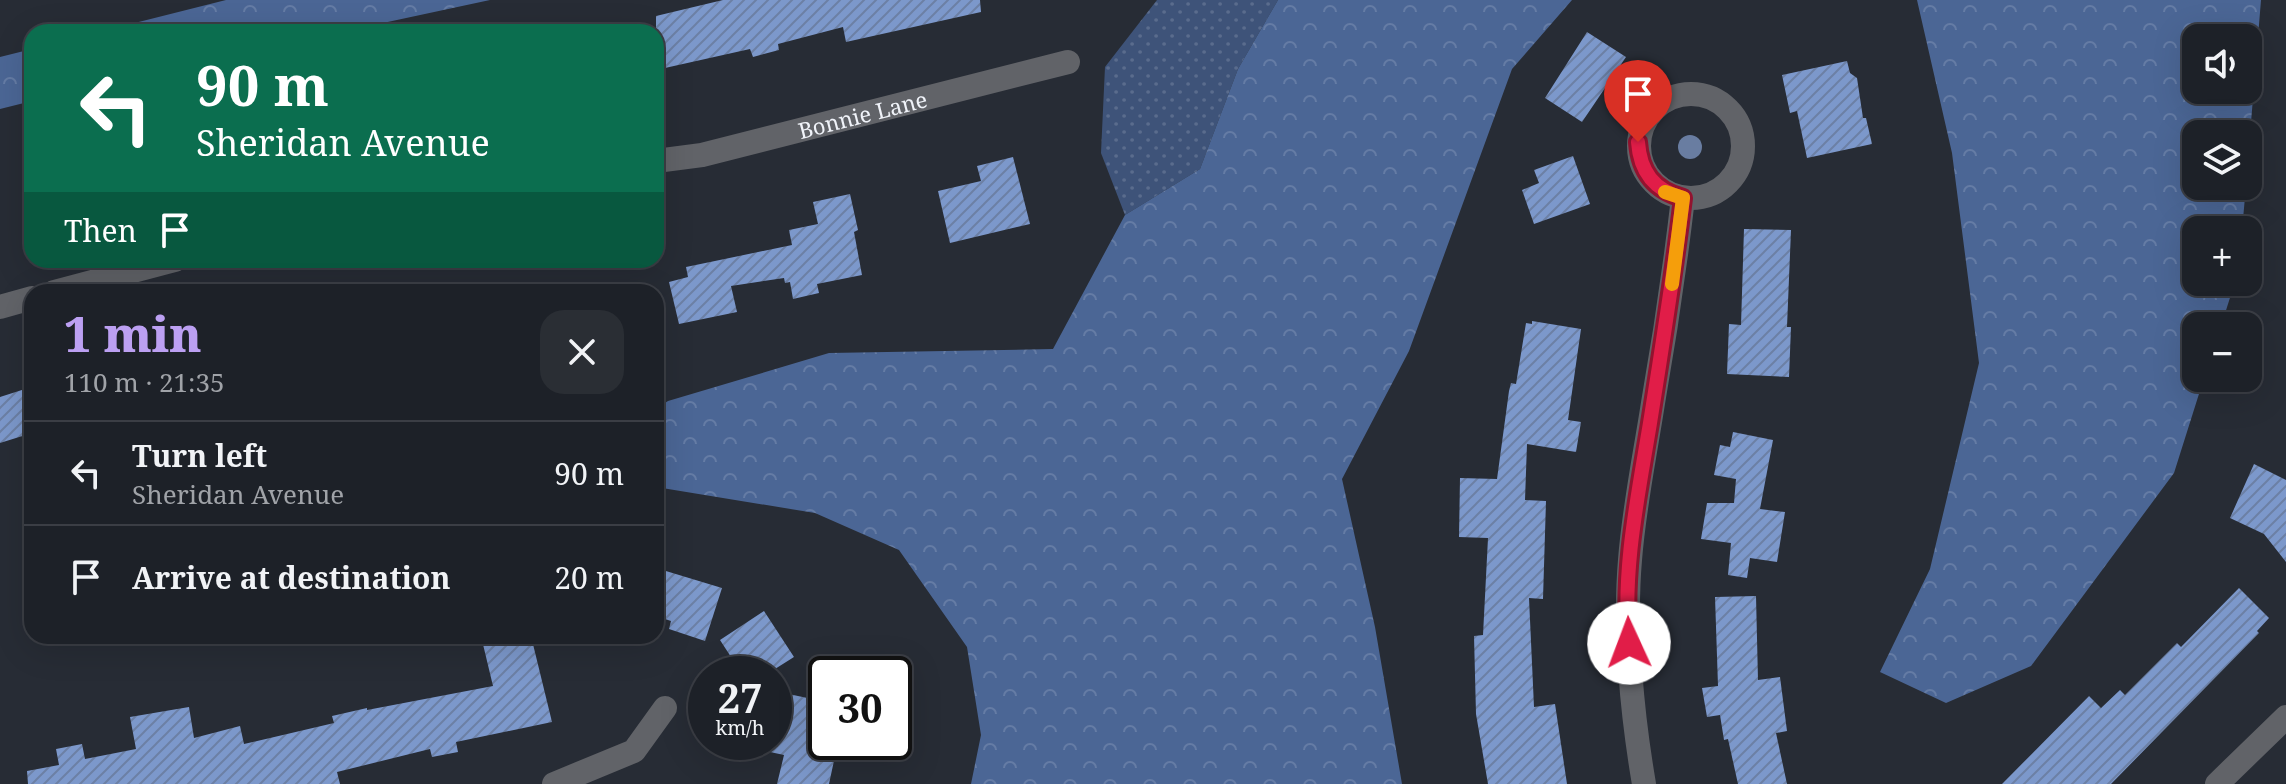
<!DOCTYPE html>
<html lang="en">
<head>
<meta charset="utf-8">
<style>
  body { margin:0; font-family:"Noto Serif",serif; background:#2a2e34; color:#f1f3f6; height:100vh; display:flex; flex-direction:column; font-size:30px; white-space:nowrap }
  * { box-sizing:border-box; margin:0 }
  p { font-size:26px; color:#a0a3a8 }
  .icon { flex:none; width:44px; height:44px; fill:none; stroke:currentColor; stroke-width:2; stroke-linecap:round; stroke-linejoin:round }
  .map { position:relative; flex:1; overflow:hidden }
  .panel { position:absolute; left:24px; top:284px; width:640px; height:360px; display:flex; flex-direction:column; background:#1d2128; border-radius:24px; box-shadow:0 8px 32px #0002,0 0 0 2px #3b3e45 }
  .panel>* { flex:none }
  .top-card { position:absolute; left:24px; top:24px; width:640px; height:244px; border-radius:24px; box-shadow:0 8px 32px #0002,0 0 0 2px #3b3e45; background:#0b6e4f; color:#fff; overflow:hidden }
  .fabs { position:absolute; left:2182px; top:24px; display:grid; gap:16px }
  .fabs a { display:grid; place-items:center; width:80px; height:80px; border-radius:16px; background:#1d2128; box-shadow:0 8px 32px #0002,0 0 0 2px #3b3e45; font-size:40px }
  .speed { position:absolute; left:688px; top:656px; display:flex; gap:16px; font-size:40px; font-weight:700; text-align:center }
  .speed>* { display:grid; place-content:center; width:104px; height:104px; border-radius:50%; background:#1d2128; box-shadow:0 8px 32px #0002,0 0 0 2px #3b3e45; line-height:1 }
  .speed small { font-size:20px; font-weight:400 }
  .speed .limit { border:4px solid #111; border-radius:12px; background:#fff; color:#111 }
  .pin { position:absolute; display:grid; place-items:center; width:68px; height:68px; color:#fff; margin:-82px -34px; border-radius:50% 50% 50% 0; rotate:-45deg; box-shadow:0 0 8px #0007 }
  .pin .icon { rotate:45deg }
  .me { position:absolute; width:88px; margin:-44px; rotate:358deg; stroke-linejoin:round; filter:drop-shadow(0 0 6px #0008) }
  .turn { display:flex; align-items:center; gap:28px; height:168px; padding:0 40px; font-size:36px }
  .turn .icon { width:104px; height:104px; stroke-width:2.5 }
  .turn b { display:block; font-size:56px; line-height:68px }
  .then { display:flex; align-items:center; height:76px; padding:0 40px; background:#0003; gap:16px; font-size:30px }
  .round { display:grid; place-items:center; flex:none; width:84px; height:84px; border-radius:24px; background:#2a2e34 }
  .summary { display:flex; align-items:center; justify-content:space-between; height:136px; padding:0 40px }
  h1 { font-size:48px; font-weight:800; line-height:60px; color:#bca0f2 }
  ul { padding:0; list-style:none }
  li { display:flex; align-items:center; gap:24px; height:104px; padding:0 40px; border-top:2px solid #3b3e45 }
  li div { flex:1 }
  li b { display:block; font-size:30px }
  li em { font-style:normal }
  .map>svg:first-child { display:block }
  .grass { fill:url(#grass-dots) }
  .forest { fill:url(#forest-crowns); fill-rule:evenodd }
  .building { fill:url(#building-hatch) }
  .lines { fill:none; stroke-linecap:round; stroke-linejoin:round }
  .minor { stroke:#616368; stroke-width:24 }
  .tree { fill:#697da1 }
  .route-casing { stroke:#92132f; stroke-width:20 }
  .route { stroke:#e11d48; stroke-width:14 }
  .slow { stroke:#f59e0b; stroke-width:14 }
  .labels { text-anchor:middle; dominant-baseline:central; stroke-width:8; stroke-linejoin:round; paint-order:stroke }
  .street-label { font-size:22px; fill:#f0f3f9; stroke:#272c35 }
</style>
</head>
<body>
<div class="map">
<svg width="2286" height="784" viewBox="0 0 2286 784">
  <defs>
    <pattern id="grass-dots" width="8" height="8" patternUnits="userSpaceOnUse" patternTransform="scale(2)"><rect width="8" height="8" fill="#3e5379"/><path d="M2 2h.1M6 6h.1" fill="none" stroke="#5a6c8d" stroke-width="1.8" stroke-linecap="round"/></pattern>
    <pattern id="forest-crowns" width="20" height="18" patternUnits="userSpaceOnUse" patternTransform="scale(2)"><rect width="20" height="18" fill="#4b6695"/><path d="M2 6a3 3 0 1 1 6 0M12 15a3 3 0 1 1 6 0" fill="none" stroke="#657ca5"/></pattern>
    <pattern id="building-hatch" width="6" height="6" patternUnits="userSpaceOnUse" patternTransform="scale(2)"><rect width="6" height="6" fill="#7c98cb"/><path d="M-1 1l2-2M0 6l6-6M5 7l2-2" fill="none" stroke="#6c80a5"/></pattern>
  </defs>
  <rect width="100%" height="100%" fill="#272c35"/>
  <path class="grass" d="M 1157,0 L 1278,0 L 1238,69 L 1200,169 L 1125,215 L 1101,153 L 1105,67 Z"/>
  <path class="forest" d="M 226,0 L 490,0 L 341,32 L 99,32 Z
    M 1278,0 L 1572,0 L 1512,69 L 1409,351 L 1342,479 L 1375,627 L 1402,784 L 971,784 L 981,735 L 967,647 L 899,550 L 815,513 L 656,487 L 656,409 L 668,401 L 829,353 L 1053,349 L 1125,215 L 1200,169 L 1238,69 Z
    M 1917,0 L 2261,0 L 2248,159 L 2248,134 L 2196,134 L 2196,186 L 2246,186 L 2242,230 L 2196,230 L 2196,282 L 2235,282 L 2221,326 L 2196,326 L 2196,378 L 2204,378 L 2174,473 L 2031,666 L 1946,703 L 1880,672 L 1930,569 L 1979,363 L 1952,153 ZM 2196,38 L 2248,38 L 2248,90 L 2196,90 Z
    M 32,49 L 32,101 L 0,109 L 0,57 Z"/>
  <path class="building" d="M 723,0 L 980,0 L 981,12 L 846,42 L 843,27 L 778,44 L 779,50 L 753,57 L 750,49 L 656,70 L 656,16 Z
    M 1587,32 L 1626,57 L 1582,122 L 1545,98 Z
    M 1847,61 L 1850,73 L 1857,78 L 1863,118 L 1866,118 L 1872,144 L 1807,158 L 1797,111 L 1790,113 L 1782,75 Z
    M 1573,156 L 1590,204 L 1534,224 L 1522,190 L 1539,183 L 1534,170 Z
    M 1013,157 L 1030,224 L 950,243 L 938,191 L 981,181 L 977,166 Z
    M 850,194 L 858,230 L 854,232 L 862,275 L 817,284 L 819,293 L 793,299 L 790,282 L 785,283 L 784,278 L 731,286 L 737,312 L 679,324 L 669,282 L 688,277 L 686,267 L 792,245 L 789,230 L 818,224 L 813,202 Z
    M 1744,229 L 1791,230 L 1787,327 L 1791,327 L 1789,377 L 1727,374 L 1729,324 L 1741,325 Z
    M 1532,321 L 1581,329 L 1568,420 L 1581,422 L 1576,452 L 1527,444 L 1525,500 L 1546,501 L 1543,599 L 1529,598 L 1534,707 L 1555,704 L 1567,784 L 1488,784 L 1476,714 L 1474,636 L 1483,635 L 1488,538 L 1459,537 L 1460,478 L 1497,479 L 1509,391 L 1511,383 L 1516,384 L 1526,323 L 1532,324 Z
    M 25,389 L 32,411 L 32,433 L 0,443 L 0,397 Z
    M 1733,432 L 1773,440 L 1760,509 L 1785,512 L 1777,562 L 1750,558 L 1747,578 L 1728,575 L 1731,543 L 1701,539 L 1707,503 L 1734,503 L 1736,479 L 1714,475 L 1720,445 L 1730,447 Z
    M 2254,464 L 2286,480 L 2286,562 L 2264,534 L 2230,518 Z
    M 656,568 L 722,588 L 705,641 L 669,629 L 671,621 L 656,616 Z
    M 2239,588 L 2269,618 L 2257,631 L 2259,633 L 2111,784 L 2002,784 L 2089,696 L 2101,708 L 2120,690 L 2125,695 L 2177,643 L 2181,647 Z
    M 1756,596 L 1758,680 L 1780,677 L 1787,731 L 1776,733 L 1787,784 L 1738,784 L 1728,739 L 1724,740 L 1720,715 L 1707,717 L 1702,688 L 1718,686 L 1715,597 Z
    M 764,611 L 794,657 L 767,674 L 742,674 L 720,640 Z
    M 481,636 L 531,636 L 552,722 L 456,742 L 458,752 L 432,757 L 430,749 L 337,772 L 340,784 L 28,784 L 27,771 L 59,765 L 56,749 L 82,744 L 85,759 L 136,749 L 130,717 L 189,707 L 194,738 L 240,726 L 244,744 L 334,723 L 332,716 L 367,708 L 367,710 L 493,686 Z
    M 784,693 L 826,702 L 826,742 L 838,742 L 829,784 L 777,784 L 784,755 L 770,752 Z"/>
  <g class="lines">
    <g class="minor">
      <circle cx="1691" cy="146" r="52"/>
      <path id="s1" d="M 656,161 L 702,155 L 1068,62"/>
      <path d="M 54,292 L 175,260"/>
      <path d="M 0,307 L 32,298"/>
      <path d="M 554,784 L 634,751 L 665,708"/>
      <path d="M 1644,784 C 1632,714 1624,630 1630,560 C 1634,507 1645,455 1653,403 C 1665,335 1675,267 1683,198"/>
      <path d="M 2217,784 L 2286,717"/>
    </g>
  </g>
  <circle class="tree" cx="1690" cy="147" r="12"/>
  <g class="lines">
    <defs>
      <path id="route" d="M 1629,643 C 1622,570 1638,496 1650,423 C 1662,348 1674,274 1683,198 C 1654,190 1640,172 1638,142"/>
    </defs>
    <use href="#route" class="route-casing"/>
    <use href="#route" class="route"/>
    <path class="slow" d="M 1665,192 L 1683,198 L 1672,284"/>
  </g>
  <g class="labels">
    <g class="street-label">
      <text stroke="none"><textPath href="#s1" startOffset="212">Bonnie Lane</textPath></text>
    </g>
  </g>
</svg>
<div class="fabs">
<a><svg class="icon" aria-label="sound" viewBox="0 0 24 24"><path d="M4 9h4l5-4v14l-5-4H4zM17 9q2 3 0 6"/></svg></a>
<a><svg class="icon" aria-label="layers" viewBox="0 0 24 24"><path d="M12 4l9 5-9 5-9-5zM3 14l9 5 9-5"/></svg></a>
<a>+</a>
<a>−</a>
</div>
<div class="speed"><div>27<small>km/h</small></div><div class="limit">30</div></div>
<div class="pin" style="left:1638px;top:142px;background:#d93025"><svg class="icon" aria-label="arrive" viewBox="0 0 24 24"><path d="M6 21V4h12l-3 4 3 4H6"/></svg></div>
<svg class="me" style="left:1629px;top:643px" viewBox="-20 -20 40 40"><circle r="19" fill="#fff"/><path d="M0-13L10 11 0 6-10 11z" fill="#e11d48"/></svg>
<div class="top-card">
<div class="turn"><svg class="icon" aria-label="left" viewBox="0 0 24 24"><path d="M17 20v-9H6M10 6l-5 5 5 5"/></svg><div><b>90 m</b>Sheridan Avenue</div></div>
<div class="then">Then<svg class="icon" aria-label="arrive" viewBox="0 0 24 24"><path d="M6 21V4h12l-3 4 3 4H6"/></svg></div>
</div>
<section class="panel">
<div class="summary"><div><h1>1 min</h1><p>110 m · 21:35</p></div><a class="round"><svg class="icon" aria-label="close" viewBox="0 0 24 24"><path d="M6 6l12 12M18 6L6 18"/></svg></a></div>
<ul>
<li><svg class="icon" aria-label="left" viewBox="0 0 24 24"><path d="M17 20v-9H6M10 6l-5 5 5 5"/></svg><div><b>Turn left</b><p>Sheridan Avenue</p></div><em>90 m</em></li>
<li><svg class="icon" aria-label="arrive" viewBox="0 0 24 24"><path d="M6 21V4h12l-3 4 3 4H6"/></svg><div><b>Arrive at destination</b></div><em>20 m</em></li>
</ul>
</section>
</div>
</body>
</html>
